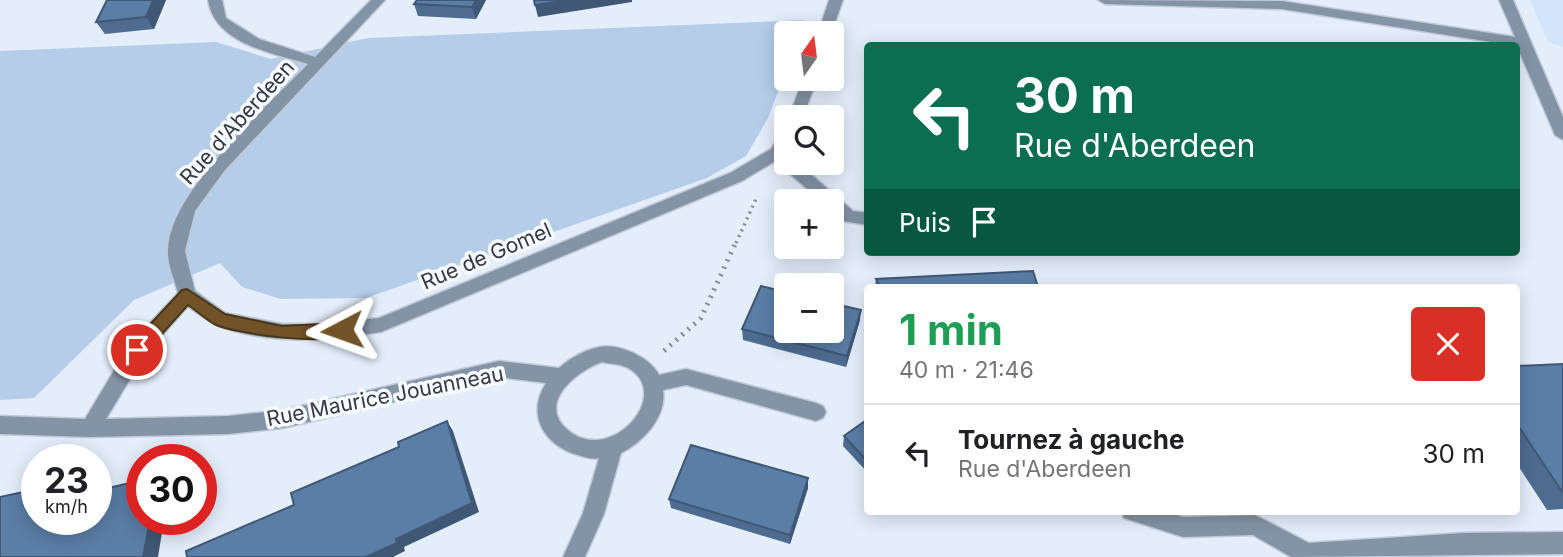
<!DOCTYPE html>
<html lang="fr">
<head>
<meta charset="utf-8">
<style>
  body { margin:0; font-family:Inter,sans-serif; background:#f6f6f6; color:#202124; height:100vh; display:flex; flex-direction:column; font-size:26px; white-space:nowrap }
  * { box-sizing:border-box; margin:0 }
  p { font-size:23px; color:#757577 }
  .icon { flex:none; width:38px; height:38px; fill:none; stroke:currentColor; stroke-width:2; stroke-linecap:round; stroke-linejoin:round }
  .map { position:relative; flex:1; overflow:hidden }
  .panel { position:absolute; left:864px; top:284px; width:656px; height:231px; display:flex; flex-direction:column; background:#fff; border-radius:7px; box-shadow:0 4px 18px #0003 }
  .panel>* { flex:none }
  .banner { position:absolute; left:864px; top:42px; width:656px; height:214px; border-radius:7px; box-shadow:0 4px 18px #0003; background:#0b6e4f; color:#fff; overflow:hidden }
  .needle { width:46px; rotate:14deg }
  .buttons { position:absolute; left:774px; top:21px; display:grid; gap:14px }
  .buttons a { display:grid; place-items:center; width:70px; height:70px; border-radius:7px; background:#fff; box-shadow:0 4px 18px #0003; font-size:35px }
  .speed { position:absolute; left:21px; top:444px; display:flex; gap:14px; font-size:35px; font-weight:700; text-align:center }
  .speed>* { display:grid; place-content:center; width:91px; height:91px; border-radius:50%; background:#fff; box-shadow:0 4px 18px #0003; line-height:1 }
  .speed small { font-size:18px; font-weight:400 }
  .speed .limit { border:10px solid #d22; background:#fff; color:#111 }
  .pin { position:absolute; display:grid; place-items:center; width:60px; height:60px; color:#fff; margin:-30px; border:4px solid #fff; border-radius:50%; box-shadow:0 2px 7px #0007 }
  .me { position:absolute; width:77px; margin:-38px; rotate:266deg; stroke-linejoin:round; filter:drop-shadow(0 0 5px #0008) }
  .turn { display:flex; align-items:center; gap:24px; height:147px; padding:0 35px; font-size:32px }
  .turn .icon { width:91px; height:91px; stroke-width:2.5 }
  .turn b { display:block; font-size:49px; line-height:60px }
  .then { display:flex; align-items:center; height:66px; padding:0 35px; background:#0003; gap:14px; font-size:26px }
  .round { display:grid; place-items:center; flex:none; width:74px; height:74px; border-radius:7px; background:#f6f6f6 }
  .overview { display:flex; align-items:center; justify-content:space-between; height:119px; padding:0 35px }
  h1 { font-size:42px; font-weight:700; line-height:52px; color:#1e9e55 }
  ul { padding:0; list-style:none }
  li { display:flex; align-items:center; gap:21px; height:98px; padding:0 35px; border-top:2px solid #e0e0e0 }
  li div { flex:1 }
  li b { display:block; font-size:26px }
  li em { font-style:normal }
  .map>svg:first-child { display:block }
  .built { fill:#d3e5fa }
  .green { fill:#b5cde8 }
  .lines { fill:none; stroke-linecap:round; stroke-linejoin:round }
  .minor-casing { stroke:#c1cad6; stroke-width:3 }
  .path-far1 { stroke:#858d98; stroke-width:3.5; stroke-dasharray:2 4.5; stroke-linecap:butt }
  .path { stroke:#858d98; stroke-width:5; stroke-dasharray:2 6; stroke-linecap:butt }
  .minor { fill:#8494a7; fill-rule:evenodd }
  .wall { fill:#4e6c90 }
  .shaded-wall { fill:#405875 }
  .building { fill:#5b7ea7; stroke:#405875; stroke-width:2 }
  .route { fill:#725328; stroke:#4a361a; stroke-width:2 }
  .labels { text-anchor:middle; dominant-baseline:central; stroke-width:7; stroke-linejoin:round; paint-order:stroke }
  .street-label { font-size:21px; fill:#333a42; stroke:#f7fbff }
</style>
</head>
<body>
<div class="map">
<svg width="1563" height="557" viewBox="0 0 1563 557">
  <rect width="100%" height="100%" fill="#e4eefb"/>
  <path class="built" d="M 1530,0 L 1563,0 L 1563,47 L 1548,42 Z"/>
  <path class="green" d="M 805,20 L 800,33 L 786,33 L 786,71 L 768,118 L 746,156 L 707,178 L 366,298 L 281,299 L 242,287 L 220,263 L 134,300 L 34,398 L 0,400 L 0,51 L 216,42 L 271,59 L 368,38 Z"/>
  <g class="lines">
    <defs>
      <path id="minor" d="M 208,0 L 222,0 L 226,18 L 259,39 L 315,57 L 371,0 L 385,0 L 225,170 L 195,211 L 185,251 L 195,291 L 225,313 L 282,324 L 321,324 L 379,318 L 730,173 L 771,149 L 781,133 L 786,132 L 786,151 L 782,157 L 742,181 L 381,332 C 317,341 242,350 188,306 L 144,356 L 106,419 L 228,416 L 283,410 L 499,361 L 559,368 C 570,358 585,350 599,347 C 619,343 650,357 659,375 L 686,369 L 816,403 L 823,406 L 826,412 L 823,418 L 816,421 L 686,385 L 663,390 C 667,417 643,442 621,453 L 604,514 L 585,557 L 563,557 L 583,513 L 599,458 C 592,460 585,457 578,455 C 544,445 526,415 546,383 L 499,377 L 283,428 L 228,434 L 90,437 L 0,434 L 0,416 L 85,419 L 130,344 L 178,293 C 175,281 167,264 168,251 C 168,192 268,106 308,64 C 272,53 215,44 208,0 ZM 602,362 C 610,364 621,364 628,368 C 674,394 612,465 569,431 C 536,405 574,372 602,362 Z
        M 829,0 L 843,0 L 831,34 L 818,33 Z
        M 1098,0 L 1282,1 L 1515,37 L 1499,0 L 1513,0 L 1563,117 L 1563,140 L 1555,135 L 1517,46 L 1282,9 L 1105,4 Z
        M 803,79 L 817,79 L 803,117 L 789,117 Z
        M 786,158 L 786,163 L 798,163 L 853,211 L 868,213 L 868,225 L 843,221 L 831,211 L 831,201 L 821,201 L 782,167 L 780,163 Z
        M 1121,511 L 1165,511 L 1183,517 L 1255,515 L 1309,543 L 1464,533 L 1563,532 L 1563,554 L 1291,557 L 1253,535 L 1183,537 L 1124,518 Z"/>
    </defs>
    <use href="#minor" class="minor-casing"/>
    <path class="path-far1" d="M 736,243 L 757,197"/>
    <path class="path" d="M 664,351 L 701,318 L 736,242"/>
    <use href="#minor" class="minor"/>
  </g>
  <path class="wall" d="M 107,0 L 166,0 L 154,29 L 105,34 L 96,22 Z
    M 486,0 L 476,19 L 418,16 L 414,4 Z
    M 876,279 L 1038,287 L 875,287 Z
    M 860,320 L 846,367 L 743,340 L 742,329 Z
    M 1563,364 L 1563,509 L 1547,510 L 1517,464 L 1517,366 Z
    M 868,419 L 868,473 L 843,446 L 844,436 Z
    M 808,478 L 808,488 L 790,544 L 671,508 L 669,499 Z"/>
  <path class="shaded-wall" d="M 153,0 L 166,0 L 154,29 L 146,17 Z
    M 476,0 L 486,0 L 476,19 L 472,7 Z
    M 569,0 L 632,0 L 632,2 L 538,17 L 535,5 Z
    M 861,310 L 860,320 L 846,367 L 847,356 Z
    M 447,421 L 453,431 L 479,512 L 404,547 L 405,551 L 393,557 L 366,557 L 396,539 Z
    M 808,478 L 808,488 L 790,544 L 790,535 Z
    M 150,520 L 164,520 L 158,557 L 143,557 Z"/>
  <path class="building" d="M 107,0 L 153,0 L 146,17 L 96,22 Z
    M 417,0 L 476,0 L 472,7 L 414,4 Z
    M 534,0 L 569,0 L 535,5 Z
    M 1033,271 L 1038,287 L 880,287 L 876,279 Z
    M 761,286 L 786,292 L 786,331 L 831,331 L 831,303 L 861,310 L 847,356 L 742,329 Z
    M 1563,364 L 1563,493 L 1517,424 L 1517,366 Z
    M 868,419 L 868,462 L 844,436 Z
    M 447,421 L 472,503 L 396,539 L 397,543 L 366,557 L 187,557 L 186,551 L 294,505 L 291,493 L 399,447 L 398,442 Z
    M 691,445 L 808,478 L 790,535 L 669,499 Z
    M 142,480 L 142,520 L 150,520 L 143,557 L 0,557 L 0,497 L 37,489 L 37,520 L 96,520 L 96,491 Z"/>
  <path class="route" d="M 187,289 L 225,314 L 282,326 L 342,323 L 350,330 C 341,349 233,334 214,324 C 205,319 197,311 188,305 L 143,355 L 131,355 L 129,350 L 131,345 L 182,290 Z"/>
  <g class="labels">
    <g class="street-label">
      <text transform="translate(237 122) rotate(-48)">Rue d'Aberdeen</text>
      <text transform="translate(486 256) rotate(-23)">Rue de Gomel</text>
      <text transform="translate(385 396) rotate(-11)">Rue Maurice Jouanneau</text>
    </g>
  </g>
</svg>
<div class="buttons">
<a><svg class="needle" viewBox="-14 -14 28 28"><path d="M0-13l5 13h-10z" fill="#e53935"/><path d="M0 13l5-13h-10z" fill="#757577"/></svg></a>
<a><svg class="icon" aria-label="search" viewBox="0 0 24 24"><circle cx="10" cy="10" r="6"/><path d="M15 15l6 6"/></svg></a>
<a>+</a>
<a>−</a>
</div>
<div class="speed"><div>23<small>km/h</small></div><div class="limit">30</div></div>
<div class="pin" style="left:137px;top:350px;background:#d93025"><svg class="icon" aria-label="arrive" viewBox="0 0 24 24"><path d="M6 21V4h12l-3 4 3 4H6"/></svg></div>
<svg class="me" style="left:342px;top:330px" viewBox="-20 -20 40 40"><path d="M0-17L14 15 0 8-14 15z" fill="#725328" stroke="#fff" stroke-width="4"/></svg>
<div class="banner">
<div class="turn"><svg class="icon" aria-label="left" viewBox="0 0 24 24"><path d="M17 20v-9H6M10 6l-5 5 5 5"/></svg><div><b>30 m</b>Rue d'Aberdeen</div></div>
<div class="then">Puis<svg class="icon" aria-label="arrive" viewBox="0 0 24 24"><path d="M6 21V4h12l-3 4 3 4H6"/></svg></div>
</div>
<section class="panel">
<div class="overview"><div><h1>1 min</h1><p>40 m · 21:46</p></div><a class="round" style="background:#d93025;color:#fff"><svg class="icon" aria-label="close" viewBox="0 0 24 24"><path d="M6 6l12 12M18 6L6 18"/></svg></a></div>
<ul>
<li><svg class="icon" aria-label="left" viewBox="0 0 24 24"><path d="M17 20v-9H6M10 6l-5 5 5 5"/></svg><div><b>Tournez à gauche</b><p>Rue d'Aberdeen</p></div><em>30 m</em></li>
</ul>
</section>
</div>
</body>
</html>
